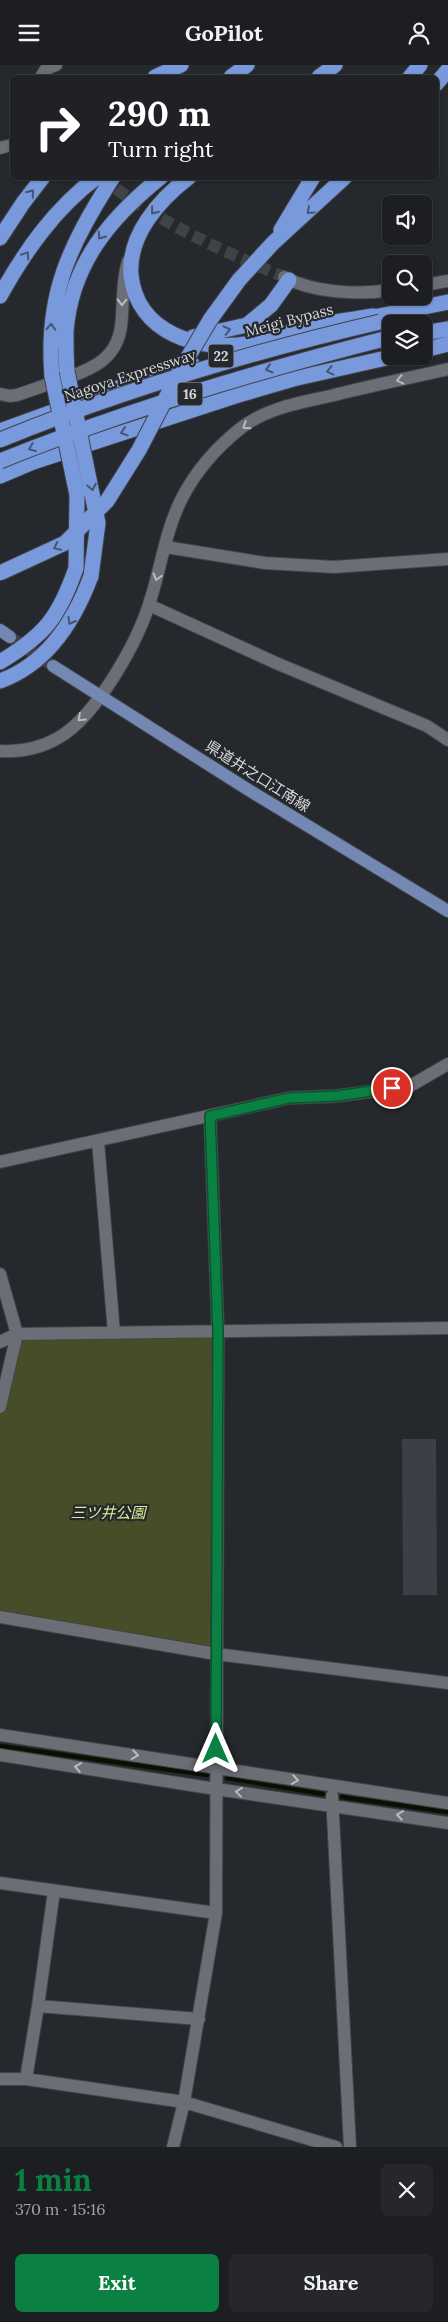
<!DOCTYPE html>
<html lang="en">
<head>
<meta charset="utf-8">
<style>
  body { margin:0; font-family:Lora,"Noto Sans JP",serif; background:#25272a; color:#f1f3f6; height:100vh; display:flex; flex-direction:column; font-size:19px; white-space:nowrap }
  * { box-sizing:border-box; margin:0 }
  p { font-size:16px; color:#a0a2a5 }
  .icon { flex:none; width:28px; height:28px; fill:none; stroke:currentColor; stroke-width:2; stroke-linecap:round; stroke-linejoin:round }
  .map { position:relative; height:2082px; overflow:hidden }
  .details { display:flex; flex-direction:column; background:#1c1e22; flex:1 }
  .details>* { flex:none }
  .top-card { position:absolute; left:10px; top:10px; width:429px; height:105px; border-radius:8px; box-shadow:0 1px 4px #0004,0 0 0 1px #3a3c40; background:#202124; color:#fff; overflow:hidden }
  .controls { position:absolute; left:382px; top:130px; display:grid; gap:10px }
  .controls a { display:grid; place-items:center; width:50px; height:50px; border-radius:8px; background:#1c1e22; box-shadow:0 1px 4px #0004,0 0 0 1px #3a3c40; font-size:25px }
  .pin { position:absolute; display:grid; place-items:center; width:42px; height:42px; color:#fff; margin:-21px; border:2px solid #fff; border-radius:50%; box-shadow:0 1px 5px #0007 }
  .me { position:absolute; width:55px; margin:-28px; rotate:0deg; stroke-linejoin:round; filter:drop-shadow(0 0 4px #0008) }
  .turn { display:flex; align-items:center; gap:18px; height:105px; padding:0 15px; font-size:22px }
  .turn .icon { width:65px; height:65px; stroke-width:2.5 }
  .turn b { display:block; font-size:35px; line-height:42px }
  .round { display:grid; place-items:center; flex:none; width:52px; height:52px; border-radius:8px; background:#25272a }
  .overview { display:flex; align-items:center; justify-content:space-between; height:85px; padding:0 15px }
  h1 { font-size:30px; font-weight:700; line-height:38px; color:#0b8043 }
  .cta { display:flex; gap:10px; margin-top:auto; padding:10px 15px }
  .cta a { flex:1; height:58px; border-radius:8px; background:#0b8043; color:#fff; font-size:20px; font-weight:700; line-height:58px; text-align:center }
  .cta a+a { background:#25272a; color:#f1f3f6 }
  header { display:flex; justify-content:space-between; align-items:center; height:65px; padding:0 15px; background:#1c1e22; font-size:22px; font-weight:700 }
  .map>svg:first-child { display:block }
  .green { fill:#474e27 }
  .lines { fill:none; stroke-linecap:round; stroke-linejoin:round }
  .stream { stroke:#0b0f00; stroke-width:4.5 }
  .building { fill:#3c3f45 }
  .minor-tunnel { stroke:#3f4247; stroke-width:12; stroke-dasharray:12 6; stroke-linecap:butt }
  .major-tunnel { stroke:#3f4247; stroke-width:12; stroke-dasharray:12 6; stroke-linecap:butt }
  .minor-casing { stroke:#414348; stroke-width:14 }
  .major-casing { stroke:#414348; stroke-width:14 }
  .highway-casing { stroke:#414348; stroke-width:17 }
  .minor { stroke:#6b6e74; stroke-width:12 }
  .major { stroke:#7388b2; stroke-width:12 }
  .highway { stroke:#7899db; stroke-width:15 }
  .highway-bridge-casing { stroke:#414348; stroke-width:17; stroke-linecap:butt }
  .highway-bridge { stroke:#7899db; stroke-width:15 }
  .oneway { stroke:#465573 }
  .oneway2 { stroke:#babcc0 }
  .route-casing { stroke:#07532c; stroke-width:12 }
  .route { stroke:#0b8043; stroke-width:9 }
  .labels { text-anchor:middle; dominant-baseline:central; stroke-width:4.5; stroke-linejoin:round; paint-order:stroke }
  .shield { fill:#25282d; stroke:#a0a2a5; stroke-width:1 }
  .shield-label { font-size:14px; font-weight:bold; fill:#d4d6d9 }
  .street-label { font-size:15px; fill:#d4d6d9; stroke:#25282d }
  .park-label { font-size:15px; font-style:italic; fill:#dcec93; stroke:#25282d }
</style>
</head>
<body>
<header><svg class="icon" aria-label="menu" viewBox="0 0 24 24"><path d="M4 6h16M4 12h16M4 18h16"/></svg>GoPilot<svg class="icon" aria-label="person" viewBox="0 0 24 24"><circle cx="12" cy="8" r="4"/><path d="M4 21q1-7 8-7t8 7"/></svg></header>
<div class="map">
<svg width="448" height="2082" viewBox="0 0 448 2082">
  <rect width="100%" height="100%" fill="#25282d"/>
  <path class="green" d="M 218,1267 L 216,1589 L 0,1552 L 0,1342 L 17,1269 Z"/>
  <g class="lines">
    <path class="stream" d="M 0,1681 L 207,1710
      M 227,1713 L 323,1729
      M 342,1732 L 448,1747"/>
  </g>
  <path class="building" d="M 402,1374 L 436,1374 L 437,1530 L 403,1530 Z"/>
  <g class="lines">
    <path class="minor-tunnel" d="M 102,113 C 156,156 220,185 284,212"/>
    <path class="major-tunnel" d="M 10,572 L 53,601"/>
    <defs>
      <path id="minor" d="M 41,12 L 46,4 L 56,0
        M 0,83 L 12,80
        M 284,212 C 314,228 357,230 391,225
        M 424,220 L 448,216
        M 0,329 L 10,331 L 17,330 C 32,325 48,319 64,314 C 92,304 117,294 121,261 C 124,239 121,218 128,196
        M 166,482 L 265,498 L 334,502 L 448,494
        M 149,540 L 276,598 L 427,661 L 448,675
        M 0,686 C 20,687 41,683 58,673 C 97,651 139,575 151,533 C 161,501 166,465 181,435 C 195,407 217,382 241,363 C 267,343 299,338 330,331 C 369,321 409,313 448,304
        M 98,1076 L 114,1268
        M 0,1097 L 289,1033 L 337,1031 L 410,1021 L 448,999
        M 0,1209 L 17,1269 L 0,1342
        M 0,1277 L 17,1269 L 448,1263
        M 0,1552 L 216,1589 L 448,1618
        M 0,1670 L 448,1738
        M 0,1690 L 216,1724 L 448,1758
        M 332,1731 L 350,2082
        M 0,1818 L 216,1848
        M 38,1941 L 199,1954
        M 0,2014 L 26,2014 L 184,2037 L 336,2082
        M 26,2014 L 38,1941 L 54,1826
        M 173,2082 L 184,2037 L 216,1848 L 218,1267 L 210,1051"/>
      <path id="major" d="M 0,565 L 10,572
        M 53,601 L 247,724 L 448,846"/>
      <path id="highway" d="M 155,12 L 181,0
        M 231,12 L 247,0
        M 319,12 L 335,0
        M 410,12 L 420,0
        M 436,19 L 448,5
        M 189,112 C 159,135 128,170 131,210 C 137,268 199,288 251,278 C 269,275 287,267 306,262 C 328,257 351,255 373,251
        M 281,165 L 313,112
        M 0,173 L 23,138 L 43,112
        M 0,231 C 25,186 55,143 97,112
        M 364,254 L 448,237
        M 210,255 L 239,215 L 273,178 L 345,112
        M 424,268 L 448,264
        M 193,272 L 247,260 L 271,240 L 289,215
        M 424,285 L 448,279
        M 67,306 C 66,293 66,280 66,267 C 71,199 110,153 161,112
        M 52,311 C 45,229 70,180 113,112
        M 79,337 L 151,311 L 192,299
        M 0,366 L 55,346
        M 0,411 L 33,397 L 235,331 L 293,314 L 395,291
        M 0,597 C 45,570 59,552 76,503
        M 0,616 C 47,599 74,557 91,511"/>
    </defs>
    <use href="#minor" class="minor-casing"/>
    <use href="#major" class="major-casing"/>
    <use href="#highway" class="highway-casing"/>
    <use href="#minor" class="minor"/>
    <use href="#major" class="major"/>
    <use href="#highway" class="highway"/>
    <defs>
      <path id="highway-bridge" d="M 67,306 L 98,458 L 91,511
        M 52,311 L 77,430 L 76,503
        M 0,375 C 123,325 251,287 380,257
        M 0,396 C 124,346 254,307 384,274
        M 0,508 L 65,478 L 107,436 L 139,385 L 181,304 L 210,255"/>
    </defs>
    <use href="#highway-bridge" class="highway-bridge-casing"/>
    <use href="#highway-bridge" class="highway-bridge"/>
  </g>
  <defs><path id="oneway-chevron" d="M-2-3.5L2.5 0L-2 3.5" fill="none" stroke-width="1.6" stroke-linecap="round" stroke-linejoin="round" transform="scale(1.25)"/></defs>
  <g class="oneway">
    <use href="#oneway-chevron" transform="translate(31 128) rotate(-51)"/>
    <use href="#oneway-chevron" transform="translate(154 146) rotate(129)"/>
    <use href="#oneway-chevron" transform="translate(310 146) rotate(138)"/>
    <use href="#oneway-chevron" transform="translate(101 171) rotate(125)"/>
    <use href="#oneway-chevron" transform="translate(26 190) rotate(-57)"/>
    <use href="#oneway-chevron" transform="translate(51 262) rotate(-87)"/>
    <use href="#oneway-chevron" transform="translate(227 265) rotate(-14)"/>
    <use href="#oneway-chevron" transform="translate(269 304) rotate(163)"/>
    <use href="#oneway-chevron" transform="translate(330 306) rotate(167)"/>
    <use href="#oneway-chevron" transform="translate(124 367) rotate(162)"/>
    <use href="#oneway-chevron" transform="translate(32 383) rotate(158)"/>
    <use href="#oneway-chevron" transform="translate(92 422) rotate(79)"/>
    <use href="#oneway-chevron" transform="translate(57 482) rotate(154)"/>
    <use href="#oneway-chevron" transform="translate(71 556) rotate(120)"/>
  </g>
  <g class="oneway2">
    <use href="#oneway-chevron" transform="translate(122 237) rotate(91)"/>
    <use href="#oneway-chevron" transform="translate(400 315) rotate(167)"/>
    <use href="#oneway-chevron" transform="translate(246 361) rotate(147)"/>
    <use href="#oneway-chevron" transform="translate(157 512) rotate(106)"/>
    <use href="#oneway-chevron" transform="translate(81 653) rotate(137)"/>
    <use href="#oneway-chevron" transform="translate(135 1690) rotate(9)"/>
    <use href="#oneway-chevron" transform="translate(78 1702) rotate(-171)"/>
    <use href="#oneway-chevron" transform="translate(295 1715) rotate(9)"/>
    <use href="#oneway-chevron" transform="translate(239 1727) rotate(-173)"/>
    <use href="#oneway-chevron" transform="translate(400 1750) rotate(-171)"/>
  </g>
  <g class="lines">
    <defs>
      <path id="route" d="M 216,1684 L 218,1267 L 210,1051 L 289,1033 L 337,1031 L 392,1023"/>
    </defs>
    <use href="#route" class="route-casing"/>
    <use href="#route" class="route"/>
  </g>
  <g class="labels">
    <g class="shield">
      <rect x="208.5" y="279.5" width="25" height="23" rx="4"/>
      <rect x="177.5" y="317.5" width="25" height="23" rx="4"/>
    </g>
    <g class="shield-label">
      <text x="221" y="291">22</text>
      <text x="190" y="329">16</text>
    </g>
    <g class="street-label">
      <text transform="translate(289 255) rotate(-15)">Meigi Bypass</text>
      <text transform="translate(130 310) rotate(-18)">Nagoya Expressway</text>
      <text transform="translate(258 711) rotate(32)">県道井之口江南線</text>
    </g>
    <g class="park-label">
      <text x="108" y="1447">三ツ井公園</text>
    </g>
  </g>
</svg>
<div class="controls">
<a><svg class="icon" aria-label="sound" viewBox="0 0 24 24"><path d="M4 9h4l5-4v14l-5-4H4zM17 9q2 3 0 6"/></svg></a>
<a><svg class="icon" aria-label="search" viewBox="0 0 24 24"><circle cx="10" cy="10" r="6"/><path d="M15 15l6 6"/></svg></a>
<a><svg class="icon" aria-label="layers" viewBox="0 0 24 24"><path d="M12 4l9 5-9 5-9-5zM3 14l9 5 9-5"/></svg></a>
</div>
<div class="pin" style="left:392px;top:1023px;background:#d93025"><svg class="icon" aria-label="arrive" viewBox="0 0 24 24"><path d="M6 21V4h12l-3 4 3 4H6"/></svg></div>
<svg class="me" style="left:216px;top:1684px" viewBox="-20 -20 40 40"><path d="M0-17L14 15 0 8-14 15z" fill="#0b8043" stroke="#fff" stroke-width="4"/></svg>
<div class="top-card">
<div class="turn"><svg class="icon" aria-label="right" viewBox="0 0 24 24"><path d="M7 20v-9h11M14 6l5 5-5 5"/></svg><div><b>290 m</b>Turn right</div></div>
</div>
</div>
<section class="details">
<div class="overview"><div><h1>1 min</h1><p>370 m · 15:16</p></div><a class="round"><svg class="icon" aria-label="close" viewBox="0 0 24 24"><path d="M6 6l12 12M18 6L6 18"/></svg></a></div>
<div class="cta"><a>Exit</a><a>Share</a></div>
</section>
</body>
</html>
